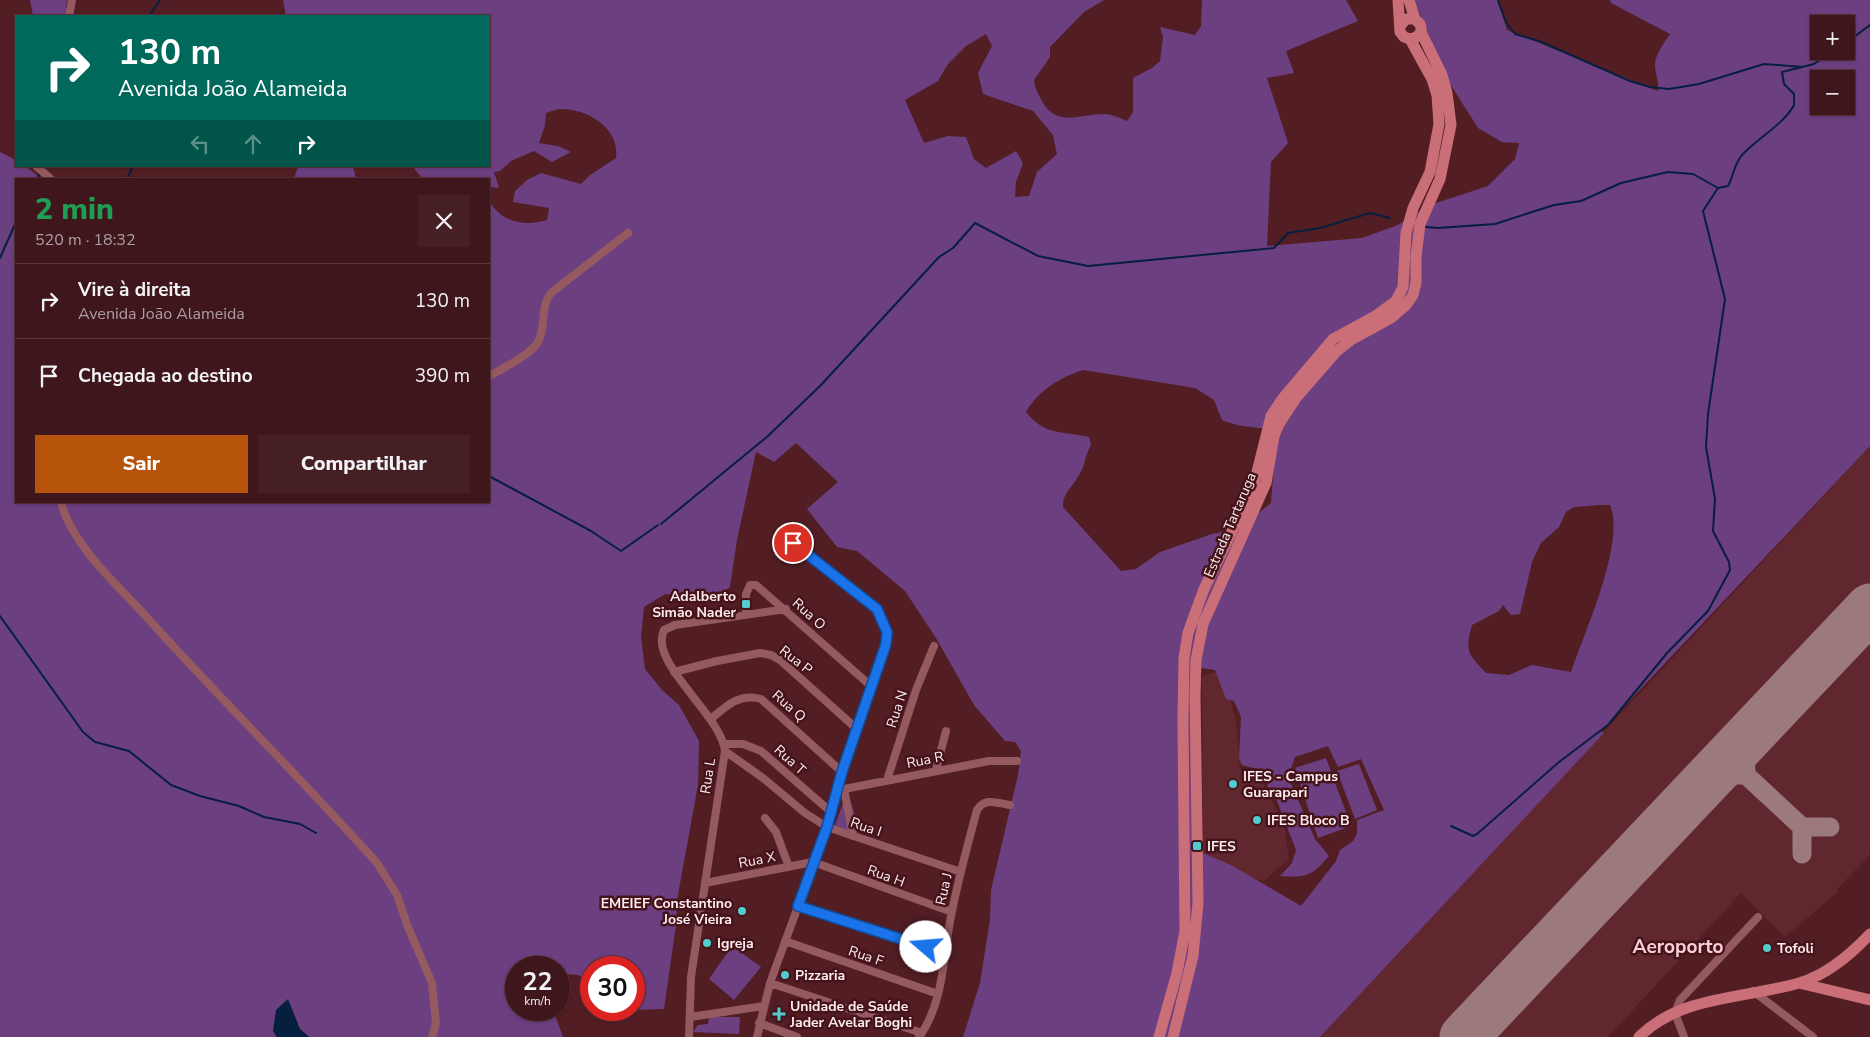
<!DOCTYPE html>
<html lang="pt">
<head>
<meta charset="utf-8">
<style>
  body { margin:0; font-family:"Nunito Sans",sans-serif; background:#451f24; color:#f1f3f6; height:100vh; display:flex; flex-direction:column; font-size:19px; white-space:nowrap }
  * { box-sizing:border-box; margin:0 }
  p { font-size:16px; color:#ad9fa3 }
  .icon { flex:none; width:28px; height:28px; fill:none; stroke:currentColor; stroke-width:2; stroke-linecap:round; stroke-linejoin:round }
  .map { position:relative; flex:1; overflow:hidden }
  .side { position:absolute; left:15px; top:178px; width:475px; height:325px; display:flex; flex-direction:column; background:#3e161b; border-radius:0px; box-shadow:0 1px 4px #0004,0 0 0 1px #57353a }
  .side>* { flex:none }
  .banner { position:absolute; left:15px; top:15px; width:475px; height:152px; border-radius:0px; box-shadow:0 1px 4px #0004,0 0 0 1px #57353a; background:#00695c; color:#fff; overflow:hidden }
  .fabs { position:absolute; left:1810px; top:15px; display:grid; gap:10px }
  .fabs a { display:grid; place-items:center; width:45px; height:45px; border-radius:0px; background:#3e161b; box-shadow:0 1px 4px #0004,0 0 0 1px #57353a; font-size:25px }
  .speed { position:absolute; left:505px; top:956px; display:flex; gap:10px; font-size:25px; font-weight:700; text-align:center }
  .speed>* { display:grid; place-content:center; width:65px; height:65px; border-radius:50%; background:#3e161b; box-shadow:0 1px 4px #0004,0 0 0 1px #57353a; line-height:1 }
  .speed small { font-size:12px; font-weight:400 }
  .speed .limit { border:8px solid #d22; background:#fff; color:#111 }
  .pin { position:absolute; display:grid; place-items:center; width:42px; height:42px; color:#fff; margin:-21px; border:2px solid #fff; border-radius:50%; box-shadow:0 1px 5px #0007 }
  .me { position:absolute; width:55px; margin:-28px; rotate:288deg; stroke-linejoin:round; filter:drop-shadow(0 0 4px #0008) }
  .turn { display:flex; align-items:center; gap:18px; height:105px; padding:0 20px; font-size:22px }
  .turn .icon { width:65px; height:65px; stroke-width:2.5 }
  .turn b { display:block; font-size:35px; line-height:42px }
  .lanes { display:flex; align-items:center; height:48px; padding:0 20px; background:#0003; justify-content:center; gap:25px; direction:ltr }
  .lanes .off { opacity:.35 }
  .round { display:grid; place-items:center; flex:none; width:52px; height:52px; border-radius:0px; background:#451f24 }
  .headline { display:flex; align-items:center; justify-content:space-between; height:85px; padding:0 20px }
  h1 { font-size:30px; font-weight:800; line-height:38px; color:#1e9e55 }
  .action { display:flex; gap:10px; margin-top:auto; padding:10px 20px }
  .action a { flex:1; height:58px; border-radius:0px; background:#b45309; color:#fff; font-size:20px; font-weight:800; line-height:58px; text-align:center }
  .action a+a { background:#451f24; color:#f1f3f6 }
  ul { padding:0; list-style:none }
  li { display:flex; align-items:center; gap:15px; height:75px; padding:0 20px; border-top:1px solid #57353a }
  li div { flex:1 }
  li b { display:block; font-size:19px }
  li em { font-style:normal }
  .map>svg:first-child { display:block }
  .built { fill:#61272f }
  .green { fill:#6c3f80; fill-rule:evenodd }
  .water { fill:#061f3f }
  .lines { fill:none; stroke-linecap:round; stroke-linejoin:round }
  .stream { stroke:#061f3f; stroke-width:2 }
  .taxiway { stroke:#9c797d; stroke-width:19 }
  .runway { stroke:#9c797d; stroke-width:49 }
  .street { stroke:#945a5f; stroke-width:8 }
  .secondary { stroke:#ca6f77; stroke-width:11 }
  .route-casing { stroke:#114b97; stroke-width:12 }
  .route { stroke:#1a73e8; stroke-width:9 }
  .poi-dot { fill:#52cdcd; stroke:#46131b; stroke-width:2 }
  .labels { text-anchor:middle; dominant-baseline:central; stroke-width:5; stroke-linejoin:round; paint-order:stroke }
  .street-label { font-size:14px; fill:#fceeef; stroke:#46131b }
  .poi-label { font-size:14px; font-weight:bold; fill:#fceeef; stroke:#46131b; text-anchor:start }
  .district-label { font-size:19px; font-weight:bold; fill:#f9cfd1; stroke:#46131b }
</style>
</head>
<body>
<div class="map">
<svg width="1870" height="1037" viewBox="0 0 1870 1037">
  <rect width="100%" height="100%" fill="#521e24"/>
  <path class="built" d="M 1870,446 L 1870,855 L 1837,889 L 1839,891 L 1785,937 L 1741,893 L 1608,1037 L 1320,1037 Z
    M 1216,672 L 1228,687 L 1236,722 L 1240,768 L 1259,775 L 1284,825 L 1289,859 L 1264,881 L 1228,871 L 1203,852 L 1202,676 Z"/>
  <path class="green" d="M 30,0 L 67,0 L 65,16 L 33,16 Z
    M 283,0 L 1104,0 L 1084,12 L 1050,47 L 1050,57 L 1034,80 C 1035,89 1038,93 1042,101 C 1056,128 1081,114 1104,114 C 1112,114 1120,118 1127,121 L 1133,112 L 1133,78 L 1152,68 L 1160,61 L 1163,37 L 1160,27 L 1195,35 L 1201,26 L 1202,0 L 1346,0 L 1358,21 L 1286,51 L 1294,73 L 1267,78 L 1288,143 L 1271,162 L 1267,246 L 1362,238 L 1398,225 L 1427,206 L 1488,186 L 1515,159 L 1519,143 L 1502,142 L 1478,128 L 1447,79 L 1414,0 L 1497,0 L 1507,30 L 1658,91 C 1659,82 1656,76 1655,67 C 1654,56 1664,43 1670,34 L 1611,3 L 1610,0 L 1870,0 L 1870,446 L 1601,731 L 1604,733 L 1320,1037 L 963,1037 L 980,983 L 990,920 L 991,890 L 1018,775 L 1021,751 L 1015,742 L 1005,741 L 974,705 L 936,638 L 905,591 L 857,551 L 837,547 L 807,509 L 838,482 L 796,443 L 774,462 L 756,452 L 737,540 L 730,587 L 713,600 L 665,594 L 644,607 L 641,637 L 645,669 L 662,690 L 679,705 L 699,741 L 698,785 L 677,900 L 676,925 L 664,1009 L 634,1010 L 634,968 L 591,968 L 591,984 C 581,974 572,972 559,977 L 559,968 L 516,968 L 516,1010 L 553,1010 L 563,1037 L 309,1037 L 300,1029 L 273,1031 L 277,1037 L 0,1037 L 0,152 L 16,160 L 16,166 L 25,166 L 42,179 L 16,179 L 16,501 L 489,501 L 489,200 C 500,222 524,227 547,220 L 549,208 L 513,202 L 515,191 L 527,180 L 541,173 L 581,184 L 590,175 L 616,158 C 620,128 588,109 561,109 C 556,109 550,112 546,113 L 545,125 L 539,143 L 558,146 L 571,152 L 552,162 L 534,151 L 511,161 L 500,171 L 494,172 L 499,188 L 489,187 L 489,179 L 423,179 L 412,166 L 489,166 L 489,16 L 286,16 ZM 1819,24 L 1846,24 L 1846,51 L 1819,51 ZM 986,34 L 992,46 L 978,73 L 983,94 L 1033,111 L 1053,135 L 1057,154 L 1037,172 L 1029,196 L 1015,197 L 1016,182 L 1023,163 L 1016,151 L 986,168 L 974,159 L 966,137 L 948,136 L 924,143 L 905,100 L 938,81 L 948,64 L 966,46 ZM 1819,79 L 1846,79 L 1846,106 L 1819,106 ZM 1084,370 L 1195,388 L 1214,400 L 1222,420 C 1239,428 1261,427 1279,431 L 1275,450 L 1271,503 L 1256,515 L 1244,536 L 1227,531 L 1212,534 L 1160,552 L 1136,569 L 1121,571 L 1063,507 C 1063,492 1072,488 1079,475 C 1085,466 1085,455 1091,445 L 1089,437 C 1063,431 1045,436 1026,412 C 1037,392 1061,376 1084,370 ZM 1600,505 L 1610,505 C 1626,542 1584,633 1571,672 L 1532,665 L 1509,675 L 1486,673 C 1467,653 1465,651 1472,625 L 1499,611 L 1503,605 L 1511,615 L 1520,614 L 1532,562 L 1541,543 L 1559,527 L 1566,512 L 1574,507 ZM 1201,668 L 1215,670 L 1226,699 L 1234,701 L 1241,717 L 1239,758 L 1242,765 L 1257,769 L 1266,775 L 1268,788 L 1272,788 L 1296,850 L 1292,863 L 1280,876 C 1306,878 1312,876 1329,856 L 1315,839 L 1288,777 L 1295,757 L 1328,746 L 1338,767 L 1361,759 L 1384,810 L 1357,820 L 1357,834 L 1353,841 L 1340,850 L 1336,861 L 1301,906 L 1231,865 L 1196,850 Z
    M 298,166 L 353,166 L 356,179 L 294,179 Z
    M 1326,758 L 1351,826 L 1318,838 L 1295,768 Z
    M 1359,764 L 1377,810 L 1355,819 L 1337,771 Z
    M 845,798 L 849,798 C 854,810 857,821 857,833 L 838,828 L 835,825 Z
    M 732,946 L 761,967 L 734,1000 L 709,979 Z
    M 709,1017 L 740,1017 L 739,1034 L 693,1032 L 698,1025 L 708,1024 Z"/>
  <path class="water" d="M 288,999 L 300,1029 L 309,1037 L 277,1037 L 273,1031 L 276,1010 Z"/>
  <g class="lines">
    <path class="stream" d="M 1498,0 L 1506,22 L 1515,34 L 1539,41 L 1630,81 L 1650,87 L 1669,89 L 1699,84 L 1764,64 L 1803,67
      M 149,16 L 160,0
      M 1846,43 L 1870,25
      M 37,179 L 40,172
      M 127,179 L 133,166
      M 1426,227 L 1438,228 L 1495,224 L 1554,205 L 1581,201 L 1621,183 L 1668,172 L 1693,174 L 1718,188 L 1728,186 C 1734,175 1734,163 1743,154 C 1757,139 1785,123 1794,105 L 1794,94 L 1784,84 L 1782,72 L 1814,64 L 1833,51
      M 0,258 L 16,222
      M 489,476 L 591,531 L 621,551 L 658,525
      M 661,524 L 768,436 L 821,385 L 939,257 L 953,248 L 975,223 L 1038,256 L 1088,266 L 1274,248 L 1288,233 L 1320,228 L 1370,213 L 1390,218
      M 0,616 L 83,732 L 95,742 L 129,751 L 171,785 L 200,796 L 239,806 L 264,817 L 300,824 L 316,833
      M 1451,826 L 1473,836 L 1477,834 L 1559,762 L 1608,725 L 1667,653 L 1708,611 L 1730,570 L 1729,562 L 1713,531 L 1715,499 L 1706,447 L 1708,414 L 1725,299 L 1703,211 L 1718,188"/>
    <path class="taxiway" d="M 1757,728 L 1745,750 L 1746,775 L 1802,827 L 1830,827
      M 1700,788 L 1723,775 L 1746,775
      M 1802,827 L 1802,854"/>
    <path class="runway" d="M 1464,1037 L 1870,608"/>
    <path class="street" d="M 69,16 L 72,0
      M 36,166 L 51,179
      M 489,376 C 502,369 533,354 539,340 C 546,325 540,304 552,292 L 628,233
      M 61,501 C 69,541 115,583 143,613 C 219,698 301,778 377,863 L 397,895 L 408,927 L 432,983 L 436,1023 L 432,1037
      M 746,613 L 746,594 L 750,585 L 756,585 L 871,686
      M 674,672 L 717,661 L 760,653 L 771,655 L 780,660 L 858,730
      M 711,719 C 726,706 739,693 761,699 L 842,772
      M 724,744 L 743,744 L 761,751 L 831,812
      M 725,751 L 763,778 L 805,813 L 827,827 L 961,872
      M 936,770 L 946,731
      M 887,780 L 916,690 L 934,646
      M 844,789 L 853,836
      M 839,790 L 989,761 L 1017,761
      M 765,818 L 776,832 L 789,867
      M 705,883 L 813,862 L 952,912
      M 798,906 L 944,953
      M 785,941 L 938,994
      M 770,983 L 922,1033
      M 1753,991 L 1813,1037
      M 690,1017 L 764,1006
      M 759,1023 L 797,1037
      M 689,1037 L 691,977 L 725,751 C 721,714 648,663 664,630 L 675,625 L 786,609
      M 757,1037 L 770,983 L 827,827 L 842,772 L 886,644 L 887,632 L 877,609 L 821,566 L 780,531
      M 919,1037 C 945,1002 943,952 952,911 C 959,877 968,843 977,810 C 985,797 997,803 1010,805
      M 1684,1037 L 1675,1013 L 1680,1000 L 1758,917"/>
    <path class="secondary" d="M 1398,0 L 1400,32 L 1404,37 L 1410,39 C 1419,38 1423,32 1420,24 L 1415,19 L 1406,19 L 1401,25
      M 1409,0 L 1415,19
      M 1799,983 L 1870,1000
      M 1159,1037 L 1177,973 L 1185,931 L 1183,720 L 1184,658 L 1188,633 L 1204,589 L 1253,488 L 1271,416 L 1283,398 L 1333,339 L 1377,315 L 1396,301 L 1403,287 L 1406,233 L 1413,208 L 1430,172 L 1439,124 L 1437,95 L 1432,79 L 1410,39
      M 1173,1037 L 1193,956 L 1198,903 L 1195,694 L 1196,660 L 1203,624 L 1266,483 L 1274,436 L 1279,424 L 1296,398 L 1337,351 L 1351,340 L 1391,318 L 1406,305 L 1413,295 L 1416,283 L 1416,257 L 1420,224 L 1440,179 L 1451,125 L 1447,93 L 1442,75 L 1421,32
      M 1639,1037 C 1681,995 1745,999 1799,983 C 1827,975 1850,955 1870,934"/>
  </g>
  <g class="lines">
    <defs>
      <path id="route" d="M 793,543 L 877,609 L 887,632 L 886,644 L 842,772 L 827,827 L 798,906 L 926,947"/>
    </defs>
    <use href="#route" class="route-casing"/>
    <use href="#route" class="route"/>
  </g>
  <g class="poi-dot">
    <rect x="741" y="599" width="10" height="10" rx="2.5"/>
    <circle cx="1233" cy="784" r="5"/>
    <circle cx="1257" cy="820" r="5"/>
    <rect x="1192" y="841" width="10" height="10" rx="2.5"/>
    <circle cx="742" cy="911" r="5"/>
    <circle cx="707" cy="943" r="5"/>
    <circle cx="1767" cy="948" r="5"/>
    <circle cx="785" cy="975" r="5"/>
    <path d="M776.5 1006.5h5v5h5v5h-5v5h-5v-5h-5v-5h5z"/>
  </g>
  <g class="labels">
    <g class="street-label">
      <text transform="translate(1230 525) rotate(-67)">Estrada Tartaruga</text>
      <text transform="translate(809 614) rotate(42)">Rua O</text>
      <text transform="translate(796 660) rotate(38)">Rua P</text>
      <text transform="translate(789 706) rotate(41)">Rua Q</text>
      <text transform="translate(897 709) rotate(-72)">Rua N</text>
      <text transform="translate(790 760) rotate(42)">Rua T</text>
      <text transform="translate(925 760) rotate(-11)">Rua R</text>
      <text transform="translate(708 776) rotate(-81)">Rua L</text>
      <text transform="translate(866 827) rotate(19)">Rua I</text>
      <text transform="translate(757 860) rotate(-11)">Rua X</text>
      <text transform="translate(886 876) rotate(20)">Rua H</text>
      <text transform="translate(944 889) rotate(-77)">Rua J</text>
      <text transform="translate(866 956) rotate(19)">Rua F</text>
    </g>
    <g class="poi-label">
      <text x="736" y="596" text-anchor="end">Adalberto<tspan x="736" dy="16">Simão Nader</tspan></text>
      <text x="1243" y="776">IFES - Campus<tspan x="1243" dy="16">Guarapari</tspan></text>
      <text x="1267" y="820">IFES Bloco B</text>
      <text x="1207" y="846">IFES</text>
      <text x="732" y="903" text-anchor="end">EMEIEF Constantino<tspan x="732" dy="16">José Vieira</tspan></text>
      <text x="717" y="943">Igreja</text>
      <text x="1777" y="948">Tofoli</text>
      <text x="795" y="975">Pizzaria</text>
      <text x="790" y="1006">Unidade de Saúde<tspan x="790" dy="16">Jader Avelar Boghi</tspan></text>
    </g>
    <g class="district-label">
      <text x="1678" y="947">Aeroporto</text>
    </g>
  </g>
</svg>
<div class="fabs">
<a>+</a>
<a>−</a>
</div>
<div class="speed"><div>22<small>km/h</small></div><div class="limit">30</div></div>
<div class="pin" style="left:793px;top:543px;background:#d93025"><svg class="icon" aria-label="arrive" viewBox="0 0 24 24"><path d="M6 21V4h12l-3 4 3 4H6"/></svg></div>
<svg class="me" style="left:926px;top:947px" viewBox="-20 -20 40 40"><circle r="19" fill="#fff"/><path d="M0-13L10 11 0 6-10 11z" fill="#1a73e8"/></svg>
<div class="banner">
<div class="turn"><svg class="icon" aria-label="right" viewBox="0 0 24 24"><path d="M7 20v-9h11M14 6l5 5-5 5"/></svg><div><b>130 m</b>Avenida João Alameida</div></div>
<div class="lanes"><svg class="icon off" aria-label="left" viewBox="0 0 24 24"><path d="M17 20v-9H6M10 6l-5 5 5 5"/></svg><svg class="icon off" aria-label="ahead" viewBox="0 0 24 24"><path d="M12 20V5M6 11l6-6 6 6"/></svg><svg class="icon" aria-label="right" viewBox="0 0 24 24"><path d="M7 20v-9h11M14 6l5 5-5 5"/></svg></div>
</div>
<section class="side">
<div class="headline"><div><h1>2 min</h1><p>520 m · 18:32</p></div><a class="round"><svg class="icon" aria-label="close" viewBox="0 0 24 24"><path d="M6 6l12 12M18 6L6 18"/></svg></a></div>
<ul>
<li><svg class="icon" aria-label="right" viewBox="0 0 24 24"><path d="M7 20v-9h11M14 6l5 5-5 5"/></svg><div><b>Vire à direita</b><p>Avenida João Alameida</p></div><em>130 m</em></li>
<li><svg class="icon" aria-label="arrive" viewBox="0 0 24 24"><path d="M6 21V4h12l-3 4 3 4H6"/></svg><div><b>Chegada ao destino</b></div><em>390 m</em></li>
</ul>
<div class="action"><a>Sair</a><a>Compartilhar</a></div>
</section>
</div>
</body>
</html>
